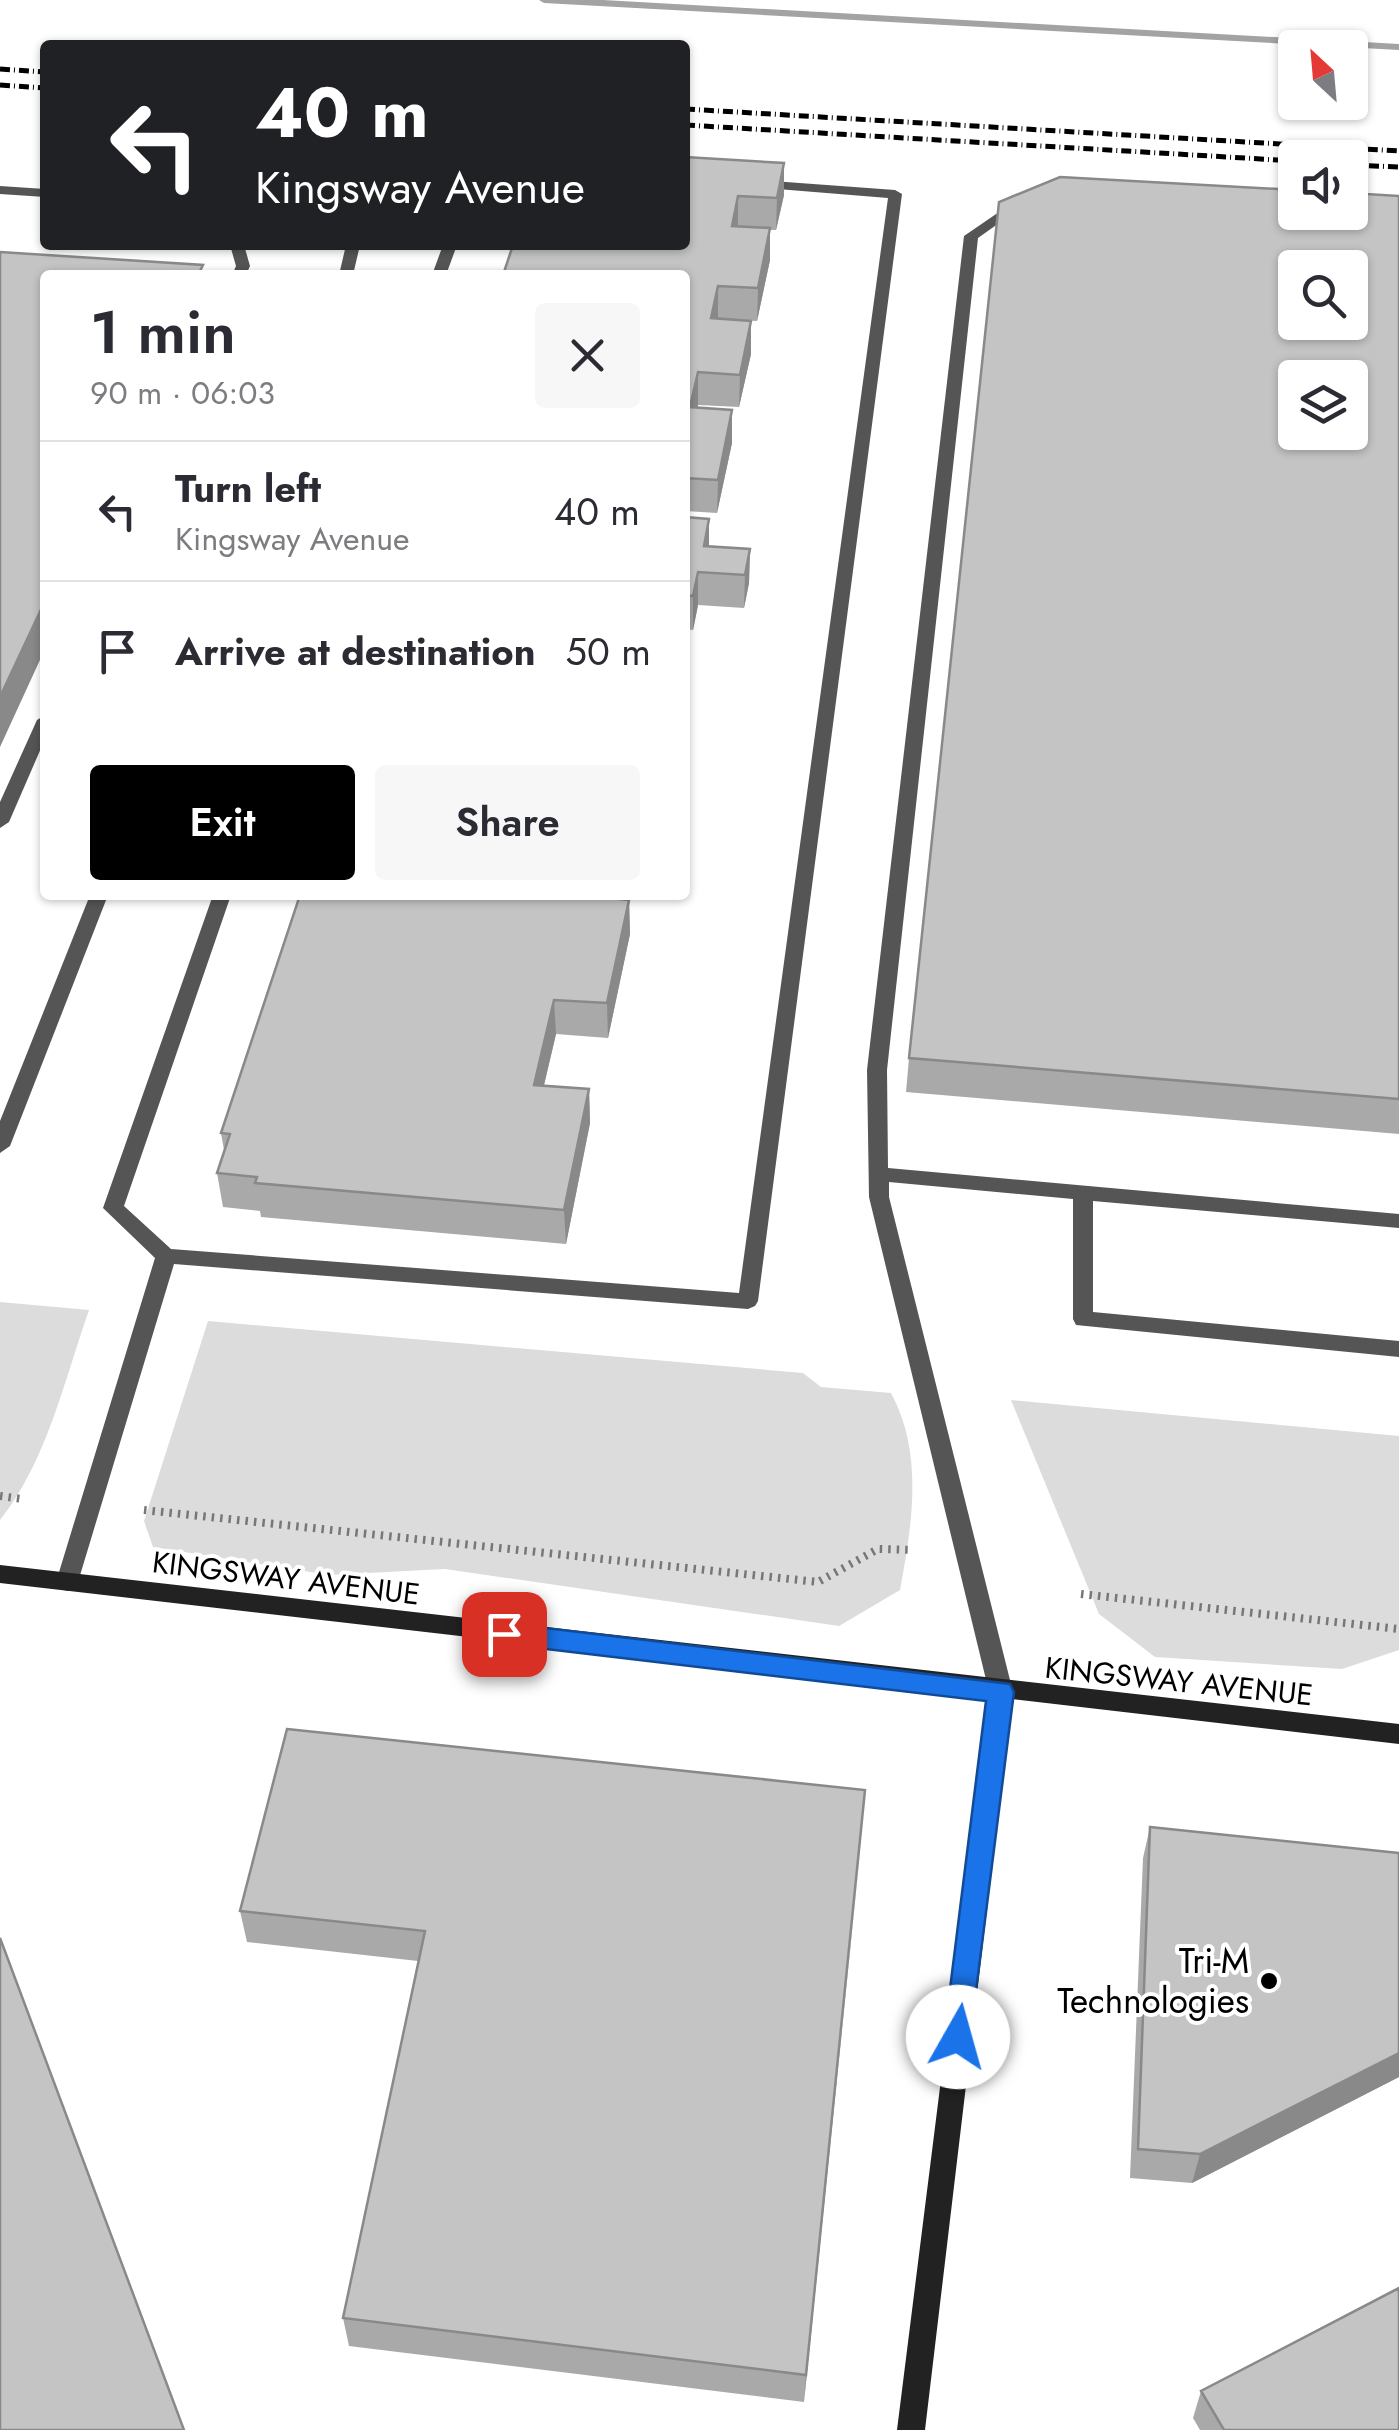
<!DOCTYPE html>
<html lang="en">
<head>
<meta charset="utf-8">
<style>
  body { margin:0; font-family:Jost,sans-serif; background:#f7f7f7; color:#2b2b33; height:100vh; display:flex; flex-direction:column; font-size:38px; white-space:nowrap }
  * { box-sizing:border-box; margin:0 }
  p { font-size:32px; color:#7c7c81 }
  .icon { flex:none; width:55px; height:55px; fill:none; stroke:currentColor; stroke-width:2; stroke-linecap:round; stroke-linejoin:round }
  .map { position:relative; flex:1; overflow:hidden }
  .side { position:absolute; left:40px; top:270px; width:650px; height:630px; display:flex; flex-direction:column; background:#fff; border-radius:10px; box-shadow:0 2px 8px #0004 }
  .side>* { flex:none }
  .guide { position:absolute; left:40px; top:40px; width:650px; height:210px; border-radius:10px; box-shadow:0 2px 8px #0004; background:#202124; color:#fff; overflow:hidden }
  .needle { width:65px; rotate:334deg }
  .tools { position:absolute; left:1278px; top:30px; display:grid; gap:20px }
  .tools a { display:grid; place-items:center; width:90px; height:90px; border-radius:10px; background:#fff; box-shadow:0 2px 8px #0004; font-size:50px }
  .pin { position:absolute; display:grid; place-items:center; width:85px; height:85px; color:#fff; margin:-42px; border-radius:20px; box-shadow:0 5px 15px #0006 }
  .me { position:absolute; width:110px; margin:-55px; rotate:7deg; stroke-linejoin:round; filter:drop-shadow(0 0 8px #0008) }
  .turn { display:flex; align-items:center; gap:35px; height:210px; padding:0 50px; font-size:45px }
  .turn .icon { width:130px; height:130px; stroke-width:2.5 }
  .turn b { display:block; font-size:70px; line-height:85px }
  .round { display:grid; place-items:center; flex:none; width:105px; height:105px; border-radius:10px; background:#f7f7f7 }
  .overview { display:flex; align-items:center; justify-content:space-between; height:170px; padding:0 50px }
  h1 { font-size:60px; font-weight:600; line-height:75px }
  .action { display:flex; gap:20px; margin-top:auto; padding:20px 50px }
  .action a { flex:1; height:115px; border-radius:10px; background:#000; color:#fff; font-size:40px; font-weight:600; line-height:115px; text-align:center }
  .action a+a { background:#f7f7f7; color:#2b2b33 }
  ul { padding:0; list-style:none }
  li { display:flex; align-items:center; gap:30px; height:140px; padding:0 50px; border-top:2px solid #e1e1e2 }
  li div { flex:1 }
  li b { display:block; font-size:38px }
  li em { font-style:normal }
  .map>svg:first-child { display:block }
  .green { fill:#dcdcdc }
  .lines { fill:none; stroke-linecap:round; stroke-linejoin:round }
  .stream { fill:#a3a3a3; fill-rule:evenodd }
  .path { stroke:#777; stroke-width:8; stroke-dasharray:2.5 6; stroke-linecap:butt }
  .lane { fill:#555; fill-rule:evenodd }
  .secondary { fill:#222; fill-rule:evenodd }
  .rail { stroke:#000; stroke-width:5; stroke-dasharray:10 4 1 4; stroke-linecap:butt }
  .wall { fill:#a9a9a9 }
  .shaded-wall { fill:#898989 }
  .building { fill:#c4c4c4; stroke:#898989; stroke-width:2.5; fill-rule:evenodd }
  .route { fill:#1a73e8; stroke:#114b97; stroke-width:2.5 }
  .poi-dot { fill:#000; stroke:#fff; stroke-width:4 }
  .labels { text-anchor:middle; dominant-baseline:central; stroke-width:8; stroke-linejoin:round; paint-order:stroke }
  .street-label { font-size:30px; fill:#000; stroke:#fff }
  .near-poi-label { font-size:35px; fill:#000; stroke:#fff; text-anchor:end }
</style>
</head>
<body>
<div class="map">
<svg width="1399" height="2430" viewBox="0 0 1399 2430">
  <rect width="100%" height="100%" fill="#fff"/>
  <path class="green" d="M 0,1302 L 89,1310 C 64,1381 47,1461 0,1520 Z
    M 208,1321 L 803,1373 L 821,1387 L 891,1393 C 924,1454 912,1525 900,1590 L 839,1626 L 445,1569 L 329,1575 L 153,1547 L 144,1521 Z
    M 1011,1400 L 1399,1436 L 1399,1650 L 1342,1669 L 1155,1657 L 1099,1614 Z"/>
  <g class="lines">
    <path class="stream" d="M 539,0 L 603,0 L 1399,44 L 1399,50 L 544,3 Z"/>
    <path class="path" d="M 0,1496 L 22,1499
      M 144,1510 L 818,1582 L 878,1549 L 912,1550
      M 1081,1594 L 1399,1629"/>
    <path class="lane" d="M 757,180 L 895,190 L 902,194 L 758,1301 L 755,1306 L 748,1309 L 174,1264 L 78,1582 L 75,1588 L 67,1591 L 59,1588 L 56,1582 L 155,1258 L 103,1208 L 213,895 L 231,895 L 124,1206 L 171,1249 L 739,1293 L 888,198 L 752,187 L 752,181 Z
      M 0,186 L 45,189 L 45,197 L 0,194 Z
      M 1018,199 L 1025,203 L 1023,206 L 978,238 L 887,1070 L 888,1168 L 1399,1214 L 1399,1228 L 1093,1201 L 1093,1312 L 1399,1341 L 1399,1357 L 1076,1325 L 1073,1319 L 1073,1199 L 889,1182 L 889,1197 L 1013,1692 L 1009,1699 L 1001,1702 L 993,1699 L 989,1692 L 869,1197 L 867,1070 L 964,236 Z
      M 230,245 L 244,245 L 250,266 L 246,275 L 232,275 L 236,266 Z
      M 346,245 L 360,245 L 353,275 L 339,275 Z
      M 443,245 L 457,245 L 446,275 L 432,275 Z
      M 45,715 L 45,739 L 9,822 L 0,828 L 0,802 L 37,720 Z
      M 90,895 L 108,895 L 10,1146 L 0,1153 L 0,1121 Z"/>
    <path class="secondary" d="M 0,1565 L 1399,1724 L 1399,1744 L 1012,1699 L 925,2430 L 897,2430 L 989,1697 L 0,1583 Z"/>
    <path class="rail" d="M 0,69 L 45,72
      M 0,85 L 45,88
      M 685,109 L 1399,151
      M 685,125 L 1295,161
      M 1350,165 L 1399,167"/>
  </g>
  <path class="wall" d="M 685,157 L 784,163 L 784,195 L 776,230 L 770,230 L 770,260 L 757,321 L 718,319 L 751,354 L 739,407 L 698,405 L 697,408 L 732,443 L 717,513 L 685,511 Z
    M 1399,196 L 1399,1134 L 906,1092 L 909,1058 Z
    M 685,517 L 709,519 L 709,546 L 750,549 L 749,583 L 744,608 L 698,605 L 693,630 L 685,629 Z
    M 300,895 L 587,895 L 587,896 L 629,900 L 630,934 L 608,1038 L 556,1034 L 544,1085 L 589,1089 L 590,1123 L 566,1244 L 261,1217 L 260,1211 L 223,1207 L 217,1173 L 224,1150 L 221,1133 Z
    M 865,1790 L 804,2402 L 349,2346 L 343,2318 L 418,1961 L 247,1942 L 240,1911 Z
    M 1150,1827 L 1399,1853 L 1399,2077 L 1192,2183 L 1130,2178 L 1143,1858 Z
    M 1201,2391 L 1399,2430 L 1200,2430 L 1193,2418 Z"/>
  <path class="shaded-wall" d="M 784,163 L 784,195 L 776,230 L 777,198 Z
    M 738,196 L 738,228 L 732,226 Z
    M 770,228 L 770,260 L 757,321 L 758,288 Z
    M 718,286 L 718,318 L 711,351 L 711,318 Z
    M 751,321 L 751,354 L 739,407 L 740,375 Z
    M 698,372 L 698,405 L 690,440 L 690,407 Z
    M 732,410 L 732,443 L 717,513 L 718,480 Z
    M 709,519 L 709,552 L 704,546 Z
    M 750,549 L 749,583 L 744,608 L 745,575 Z
    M 698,572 L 698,605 L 693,630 L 693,596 Z
    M 45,601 L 45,649 L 0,747 L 0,697 Z
    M 629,900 L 630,934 L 608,1038 L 607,1003 Z
    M 554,1000 L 556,1034 L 536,1119 L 534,1085 Z
    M 589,1089 L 590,1123 L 566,1244 L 564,1210 Z
    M 863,1822 L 804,2402 L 806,2375 Z
    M 1399,2053 L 1399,2077 L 1192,2183 L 1200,2154 Z"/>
  <path class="building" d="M 685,157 L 784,163 L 777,198 L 738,196 L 732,226 L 770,228 L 758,288 L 718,286 L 711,318 L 751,321 L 740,375 L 698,372 L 690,407 L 732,410 L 718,480 L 685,478 L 685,275 L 503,275 L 513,245 L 685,245 Z
    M 1060,177 L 1295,190 L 1295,212 L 1350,212 L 1350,193 L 1399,196 L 1399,1099 L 909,1058 L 999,202 ZM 1295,268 L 1350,268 L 1350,322 L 1295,322 ZM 1295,378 L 1350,378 L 1350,432 L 1295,432 Z
    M 0,252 L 203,265 L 198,275 L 45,275 L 45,601 L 0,697 Z
    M 685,517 L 709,519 L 704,546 L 750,549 L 745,575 L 698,572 L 693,596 L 685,595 Z
    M 300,895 L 578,895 L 629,900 L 607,1003 L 554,1000 L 534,1085 L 589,1089 L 564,1210 L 255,1183 L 257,1177 L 217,1173 L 230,1134 L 221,1133 Z
    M 287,1729 L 865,1790 L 806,2375 L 343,2318 L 425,1931 L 240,1911 Z
    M 1150,1827 L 1399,1853 L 1399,2053 L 1200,2154 L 1138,2149 Z
    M 0,1938 L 184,2430 L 0,2430 Z
    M 1399,2288 L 1399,2430 L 1224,2430 L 1201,2391 Z"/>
  <path class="route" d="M 504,1623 L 1010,1684 L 1014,1692 L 969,2046 L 958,2050 L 948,2046 L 944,2037 L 986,1701 L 504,1644 L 491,1634 Z"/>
  <circle class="poi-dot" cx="1269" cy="1981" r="10"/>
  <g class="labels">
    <g class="street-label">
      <text transform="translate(286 1578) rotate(7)">KINGSWAY AVENUE</text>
      <text transform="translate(1179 1681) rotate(6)">KINGSWAY AVENUE</text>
    </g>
    <g class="near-poi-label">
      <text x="1249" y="1961">Tri-M<tspan x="1249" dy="40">Technologies</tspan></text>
    </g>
  </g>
</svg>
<div class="tools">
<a><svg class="needle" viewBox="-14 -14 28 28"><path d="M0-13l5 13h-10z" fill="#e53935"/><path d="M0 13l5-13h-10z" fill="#7c7c81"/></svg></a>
<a><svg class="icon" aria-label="sound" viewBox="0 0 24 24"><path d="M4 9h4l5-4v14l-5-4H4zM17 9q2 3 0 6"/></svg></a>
<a><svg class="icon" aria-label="search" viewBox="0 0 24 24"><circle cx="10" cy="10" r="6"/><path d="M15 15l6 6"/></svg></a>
<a><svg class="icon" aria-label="layers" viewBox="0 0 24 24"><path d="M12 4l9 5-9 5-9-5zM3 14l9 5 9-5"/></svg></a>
</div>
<div class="pin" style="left:504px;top:1634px;background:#d93025"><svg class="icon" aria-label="arrive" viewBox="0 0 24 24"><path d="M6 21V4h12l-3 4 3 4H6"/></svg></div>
<svg class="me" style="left:958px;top:2037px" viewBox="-20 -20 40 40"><circle r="19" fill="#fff"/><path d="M0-13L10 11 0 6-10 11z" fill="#1a73e8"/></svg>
<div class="guide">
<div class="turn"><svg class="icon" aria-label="left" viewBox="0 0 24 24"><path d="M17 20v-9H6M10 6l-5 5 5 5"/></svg><div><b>40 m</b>Kingsway Avenue</div></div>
</div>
<section class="side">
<div class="overview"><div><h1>1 min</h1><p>90 m · 06:03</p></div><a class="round"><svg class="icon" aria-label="close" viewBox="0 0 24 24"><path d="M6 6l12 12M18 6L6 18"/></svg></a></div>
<ul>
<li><svg class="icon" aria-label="left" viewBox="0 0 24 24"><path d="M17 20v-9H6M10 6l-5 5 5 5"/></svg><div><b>Turn left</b><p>Kingsway Avenue</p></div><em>40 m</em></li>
<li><svg class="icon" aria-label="arrive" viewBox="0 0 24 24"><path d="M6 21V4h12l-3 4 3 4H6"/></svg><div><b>Arrive at destination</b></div><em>50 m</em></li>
</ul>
<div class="action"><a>Exit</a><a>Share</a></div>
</section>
</div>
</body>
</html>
